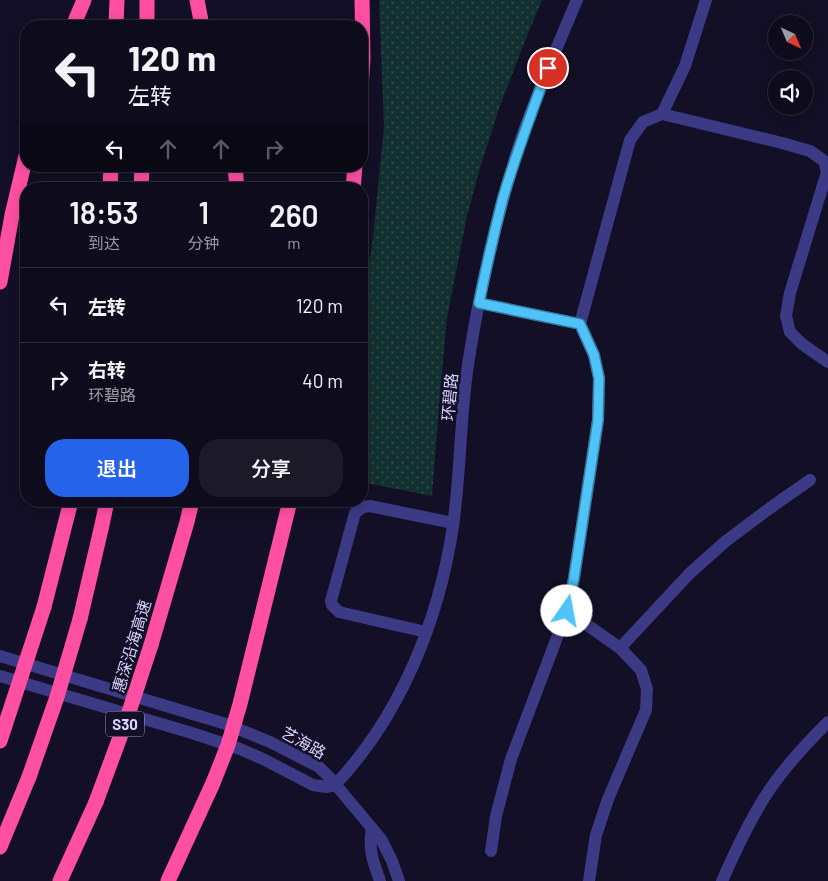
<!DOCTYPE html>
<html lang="zh">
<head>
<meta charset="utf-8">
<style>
  body { margin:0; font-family:Barlow,"Noto Sans SC",sans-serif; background:#1c1929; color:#f1f3f6; height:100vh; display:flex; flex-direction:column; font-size:19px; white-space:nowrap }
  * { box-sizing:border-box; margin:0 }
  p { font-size:16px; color:#9b9ba3 }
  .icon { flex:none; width:28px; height:28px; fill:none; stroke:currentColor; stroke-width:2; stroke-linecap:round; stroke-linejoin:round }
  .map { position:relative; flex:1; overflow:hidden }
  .side { position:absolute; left:20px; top:182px; width:348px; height:325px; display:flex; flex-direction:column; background:#0e0b1c; border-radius:20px; box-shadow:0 2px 12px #0003,0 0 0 1px #2e2b3b }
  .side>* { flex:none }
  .top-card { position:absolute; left:20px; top:20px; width:348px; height:152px; border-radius:20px; box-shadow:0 2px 12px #0003,0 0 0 1px #2e2b3b; background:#0e0b1c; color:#f1f3f6; overflow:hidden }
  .needle { width:32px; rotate:136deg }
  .fabs { position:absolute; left:768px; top:15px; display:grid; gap:10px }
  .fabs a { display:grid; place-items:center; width:45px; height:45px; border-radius:50%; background:#0e0b1c; box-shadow:0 2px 12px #0003,0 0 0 1px #2e2b3b; font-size:25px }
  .pin { position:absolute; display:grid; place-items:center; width:42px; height:42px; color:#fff; margin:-21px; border:2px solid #fff; border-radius:50%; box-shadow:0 1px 5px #0007 }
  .me { position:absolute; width:55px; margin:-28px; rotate:12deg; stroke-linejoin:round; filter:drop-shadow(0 0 4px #0008) }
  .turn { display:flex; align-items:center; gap:18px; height:105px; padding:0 25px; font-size:22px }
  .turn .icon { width:65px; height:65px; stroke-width:2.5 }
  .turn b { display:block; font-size:35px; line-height:42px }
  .lanes { display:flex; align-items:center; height:48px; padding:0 25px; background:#0003; justify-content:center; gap:25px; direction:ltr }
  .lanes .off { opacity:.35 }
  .eta { display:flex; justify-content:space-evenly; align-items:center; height:85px; text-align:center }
  .eta b { font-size:30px; font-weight:600; line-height:35px }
  .primary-button { display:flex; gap:10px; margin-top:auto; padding:10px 25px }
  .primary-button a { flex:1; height:58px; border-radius:20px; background:#2563eb; color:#fff; font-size:20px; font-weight:600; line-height:58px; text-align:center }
  .primary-button a+a { background:#1c1929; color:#f1f3f6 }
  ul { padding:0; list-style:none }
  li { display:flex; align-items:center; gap:15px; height:75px; padding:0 25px; border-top:1px solid #2e2b3b }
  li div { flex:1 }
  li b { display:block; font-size:19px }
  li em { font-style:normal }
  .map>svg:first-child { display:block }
  .park { fill:url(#park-dots) }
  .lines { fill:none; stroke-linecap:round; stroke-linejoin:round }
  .minor { stroke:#3d3a85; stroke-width:12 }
  .highway { stroke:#ff4fa3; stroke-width:15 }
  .highway-bridge { stroke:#ff4fa3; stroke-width:15 }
  .route-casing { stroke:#337fa1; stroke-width:12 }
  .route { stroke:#4fc3f7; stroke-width:9 }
  .labels { text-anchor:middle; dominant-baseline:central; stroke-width:5; stroke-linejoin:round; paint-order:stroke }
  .shield { fill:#130f26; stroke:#9e99be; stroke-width:1 }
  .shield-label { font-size:15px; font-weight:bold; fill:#d9d4ff }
  .street-label { font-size:16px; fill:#d9d4ff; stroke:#130f26 }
</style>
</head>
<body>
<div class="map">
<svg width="828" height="881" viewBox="0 0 828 881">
  <defs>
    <pattern id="park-dots" width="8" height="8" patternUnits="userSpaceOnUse" patternTransform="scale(1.25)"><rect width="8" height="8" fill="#12302f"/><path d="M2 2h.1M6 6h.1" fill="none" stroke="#344d4e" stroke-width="1.8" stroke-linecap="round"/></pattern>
  </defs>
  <rect width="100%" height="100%" fill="#130f26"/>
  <path class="park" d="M 379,0 L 542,0 L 519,56 L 499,109 L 480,168 L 467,216 L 447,318 L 440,394 L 432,496 L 361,482 L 361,316 L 373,237 L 384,127 Z"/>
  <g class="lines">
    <path class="minor" d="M 662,114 L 685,66 L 706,0
      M 479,303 L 580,324 L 630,140 L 643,122 L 662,114 L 782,143 L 810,151 L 824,161 L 827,172 L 790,293 L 786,316 L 790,332 L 802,344 L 828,362
      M 567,611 L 620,648 L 641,670 L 647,689 L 646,710 L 608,799 L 596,835 L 589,881
      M 426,632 L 339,612 L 332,605 L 331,601 L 355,513 L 363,507 L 370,506 L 453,523
      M 620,648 L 690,573 L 726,541 L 770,508 L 810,480
      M 0,656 L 226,724 L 270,742 L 319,767 L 330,778 L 381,839 L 392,861 L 399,881
      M 0,676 L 195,734 L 240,749 L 263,759 L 313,785 L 327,787 L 335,785
      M 335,785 C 401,715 439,620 453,526 C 460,478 460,429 466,380 C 469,354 474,328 479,302 C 491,243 505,185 525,128 C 541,85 559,42 577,0
      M 372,828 C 368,850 373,861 380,881
      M 491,851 L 496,816 L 511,759 L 567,611 L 574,578 L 598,420 L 599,378 L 594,355 L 580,324
      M 722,881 C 736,850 751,817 770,789 C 787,764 807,743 828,722"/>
    <path class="highway" d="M 197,0 L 202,26
      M 73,26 L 84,0
      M 116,26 L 117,0
      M 147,26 L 147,0
      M 361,89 L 363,58 L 362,0
      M 235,166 L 237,189
      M 110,189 L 111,166
      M 141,189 L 142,166
      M 353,189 L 355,166
      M 0,282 L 12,215 L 26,156
      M 44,607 L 71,501
      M 80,619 L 102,525 L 107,501
      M 151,645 L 187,522 L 192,501
      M 0,847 L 29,777
      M 60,881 L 96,802
      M 168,881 L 213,783 L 228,745 L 240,704 L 290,501"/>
    <path class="highway-bridge" d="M 0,741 L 44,607
      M 29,777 L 57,697 L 80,619
      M 96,802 L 126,721 L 151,645"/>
  </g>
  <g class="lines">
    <defs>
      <path id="route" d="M 548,68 C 532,111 516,154 503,198 C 494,233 486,268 479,303 L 580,324 L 594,355 L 599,378 L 598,420 L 574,578 L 567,611"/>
    </defs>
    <use href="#route" class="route-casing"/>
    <use href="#route" class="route"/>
  </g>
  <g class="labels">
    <rect class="shield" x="106" y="711.5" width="38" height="25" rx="4"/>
    <g class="shield-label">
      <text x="125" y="724">S30</text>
    </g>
    <g class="street-label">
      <text transform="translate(449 397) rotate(-85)">环碧路</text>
      <text transform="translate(131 646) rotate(-73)">惠深沿海高速</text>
      <text transform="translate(304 742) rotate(29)">艺海路</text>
    </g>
  </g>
</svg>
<div class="fabs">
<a><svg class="needle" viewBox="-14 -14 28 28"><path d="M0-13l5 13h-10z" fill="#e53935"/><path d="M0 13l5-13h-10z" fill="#9b9ba3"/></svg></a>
<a><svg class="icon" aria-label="sound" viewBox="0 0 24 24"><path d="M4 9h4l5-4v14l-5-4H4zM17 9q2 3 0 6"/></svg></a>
</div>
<div class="pin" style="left:548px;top:68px;background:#d93025"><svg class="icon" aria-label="arrive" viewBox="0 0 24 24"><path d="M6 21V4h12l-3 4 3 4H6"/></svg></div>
<svg class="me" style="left:567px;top:611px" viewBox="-20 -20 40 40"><circle r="19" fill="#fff"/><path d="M0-13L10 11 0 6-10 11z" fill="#4fc3f7"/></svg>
<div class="top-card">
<div class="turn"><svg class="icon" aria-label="left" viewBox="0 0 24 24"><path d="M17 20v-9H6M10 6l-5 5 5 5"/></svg><div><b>120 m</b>左转</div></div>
<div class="lanes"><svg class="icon" aria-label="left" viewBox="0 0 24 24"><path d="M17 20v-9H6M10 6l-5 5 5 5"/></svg><svg class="icon off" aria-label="ahead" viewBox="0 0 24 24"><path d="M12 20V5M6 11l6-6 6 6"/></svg><svg class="icon off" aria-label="ahead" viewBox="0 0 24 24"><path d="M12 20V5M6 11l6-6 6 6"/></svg><svg class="icon off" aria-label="right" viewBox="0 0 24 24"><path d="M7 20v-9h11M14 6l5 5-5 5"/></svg></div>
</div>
<section class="side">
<div class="eta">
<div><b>18:53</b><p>到达</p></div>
<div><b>1</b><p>分钟</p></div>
<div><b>260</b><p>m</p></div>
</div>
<ul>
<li><svg class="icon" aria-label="left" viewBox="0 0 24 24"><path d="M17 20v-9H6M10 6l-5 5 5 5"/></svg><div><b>左转</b></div><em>120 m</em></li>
<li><svg class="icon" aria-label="right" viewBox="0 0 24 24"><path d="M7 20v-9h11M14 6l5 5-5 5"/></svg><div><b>右转</b><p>环碧路</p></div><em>40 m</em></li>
</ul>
<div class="primary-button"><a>退出</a><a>分享</a></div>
</section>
</div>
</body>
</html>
